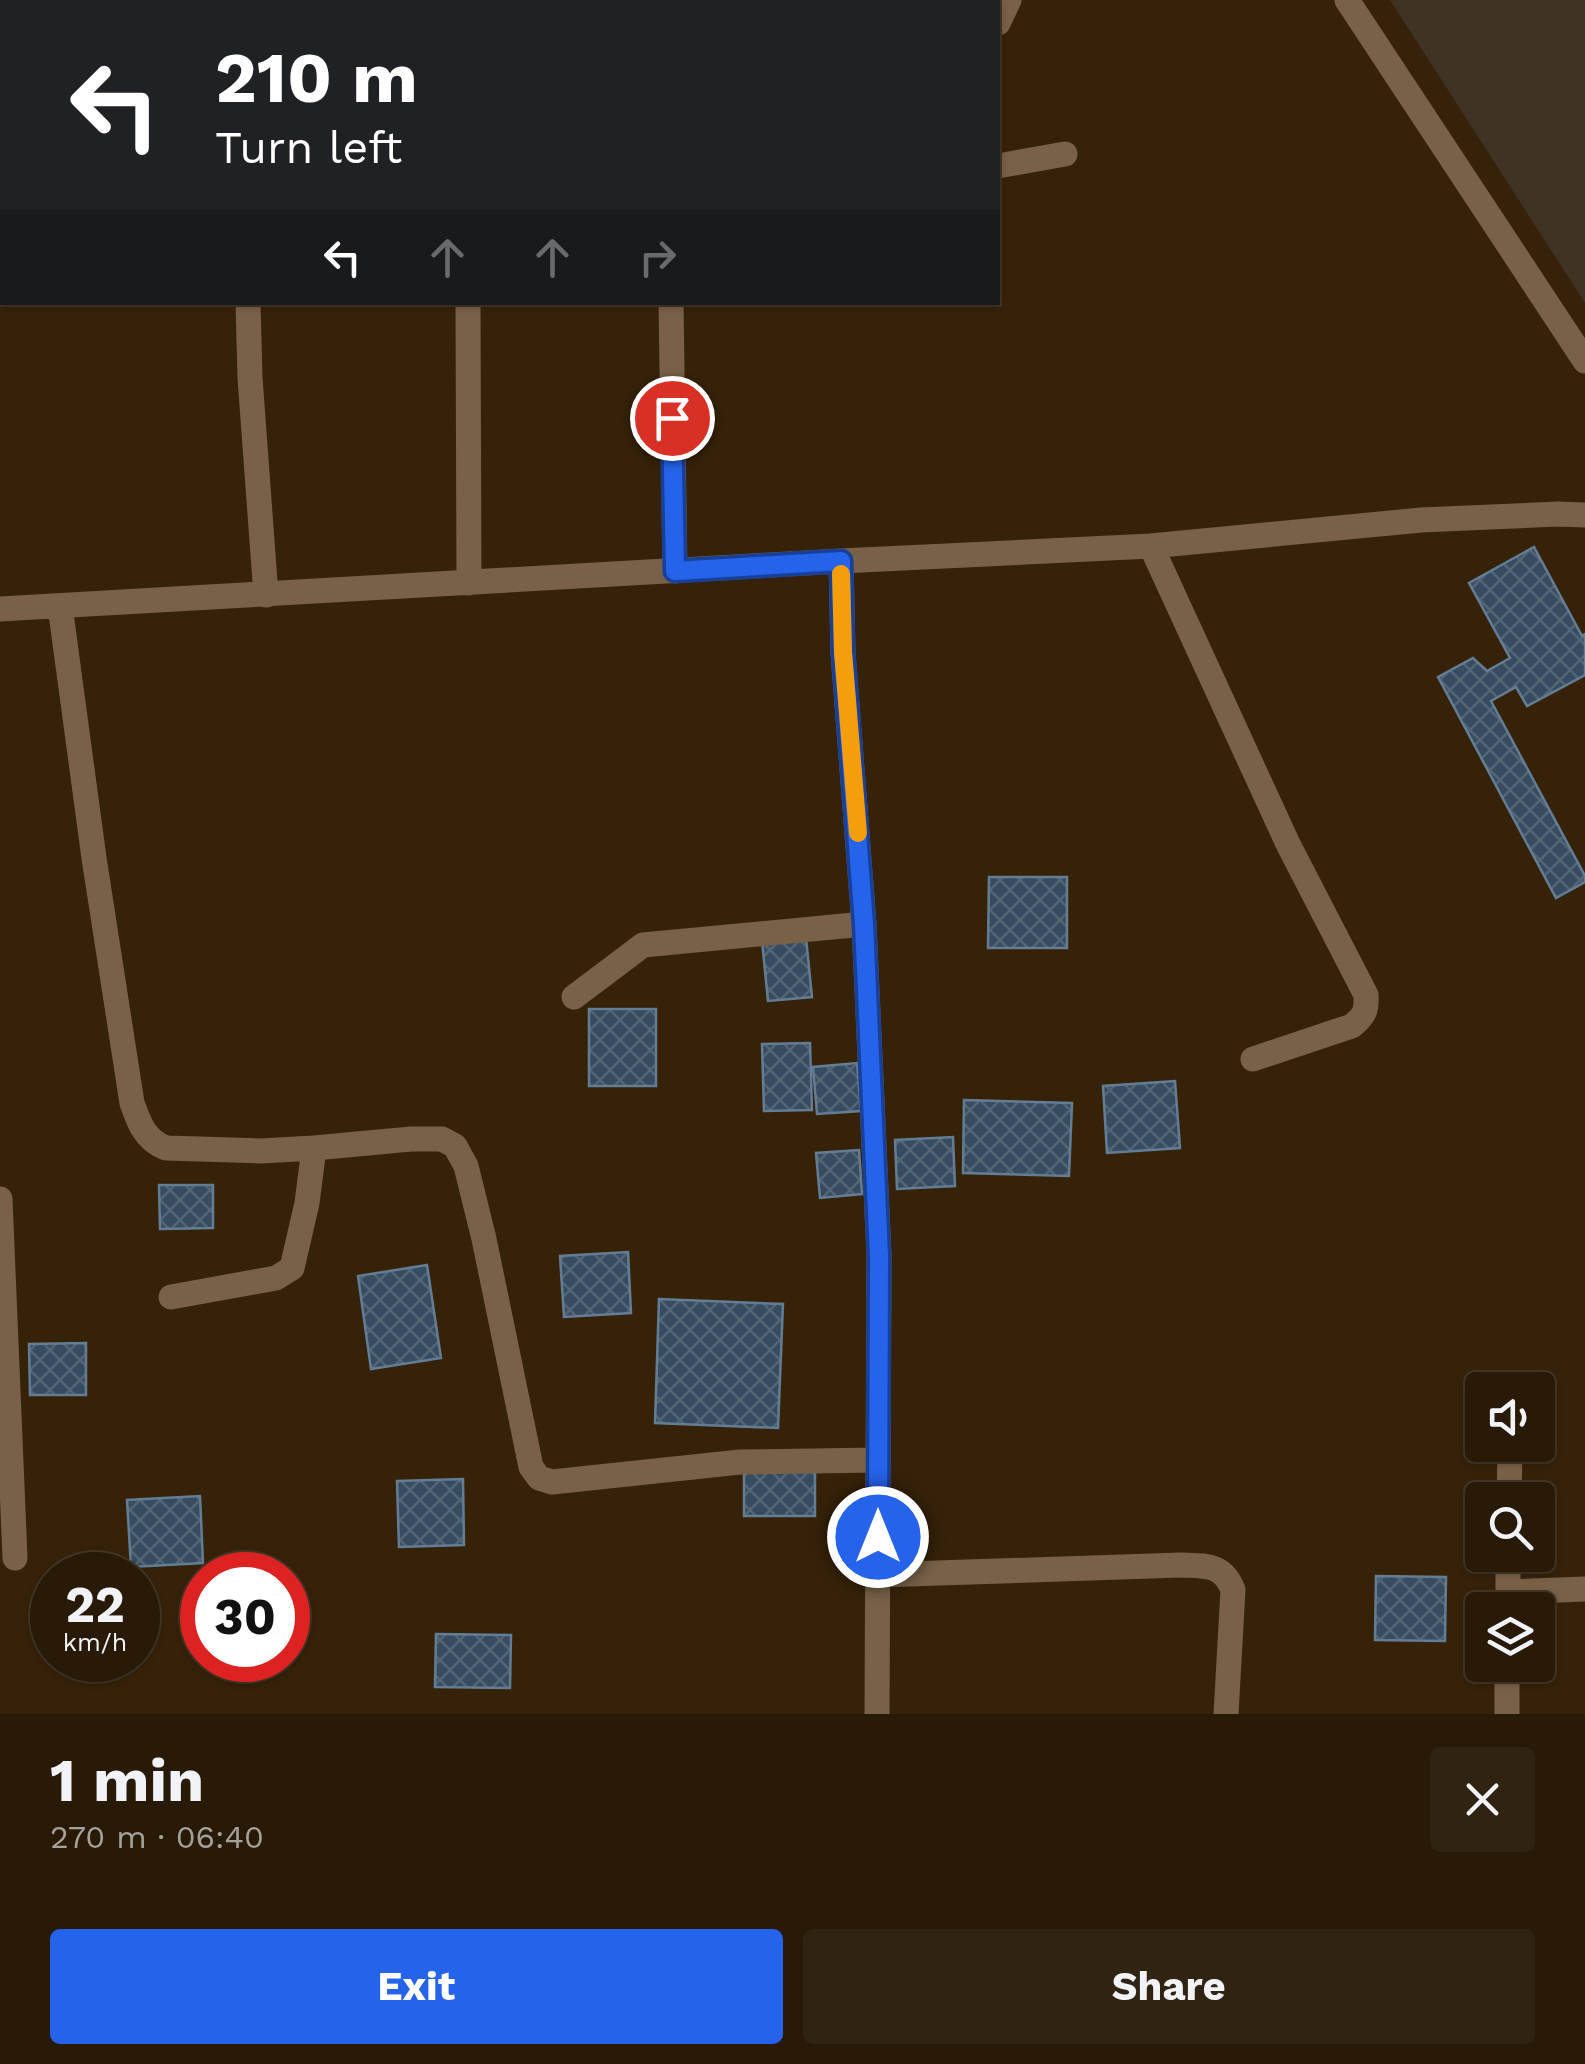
<!DOCTYPE html>
<html lang="en">
<head>
<meta charset="utf-8">
<style>
  body { margin:0; font-family:"Work Sans",sans-serif; background:#302311; color:#f1f3f6; height:100vh; display:flex; flex-direction:column; font-size:38px; white-space:nowrap }
  * { box-sizing:border-box; margin:0 }
  p { font-size:32px; color:#a5a19b }
  .icon { flex:none; width:55px; height:55px; fill:none; stroke:currentColor; stroke-width:2; stroke-linecap:round; stroke-linejoin:round }
  .map { position:relative; height:1714px; overflow:hidden }
  .panel { display:flex; flex-direction:column; background:#281a07; flex:1 }
  .panel>* { flex:none }
  .hud { position:absolute; left:0px; top:0px; width:1000px; height:305px; box-shadow:0 2px 8px #0004,0 0 0 2px #443828; background:#202124; color:#fff; overflow:hidden }
  .buttons { position:absolute; left:1465px; top:1372px; display:grid; gap:20px }
  .buttons a { display:grid; place-items:center; width:90px; height:90px; border-radius:10px; background:#281a07; box-shadow:0 2px 8px #0004,0 0 0 2px #443828; font-size:50px }
  .speed { position:absolute; left:30px; top:1552px; display:flex; gap:20px; font-size:50px; font-weight:700; text-align:center }
  .speed>* { display:grid; place-content:center; width:130px; height:130px; border-radius:50%; background:#281a07; box-shadow:0 2px 8px #0004,0 0 0 2px #443828; line-height:1 }
  .speed small { font-size:25px; font-weight:400 }
  .speed .limit { border:15px solid #d22; background:#fff; color:#111 }
  .pin { position:absolute; display:grid; place-items:center; width:85px; height:85px; color:#fff; margin:-42px; border:5px solid #fff; border-radius:50%; box-shadow:0 2px 10px #0007 }
  .me { position:absolute; width:110px; margin:-55px; rotate:0deg; stroke-linejoin:round; filter:drop-shadow(0 0 8px #0008) }
  .turn { display:flex; align-items:center; gap:35px; height:210px; padding:0 50px; font-size:45px }
  .turn .icon { width:130px; height:130px; stroke-width:2.5 }
  .turn b { display:block; font-size:70px; line-height:85px }
  .lanes { display:flex; align-items:center; height:95px; padding:0 50px; background:#0003; justify-content:center; gap:50px; direction:ltr }
  .lanes .off { opacity:.35 }
  .round { display:grid; place-items:center; flex:none; width:105px; height:105px; border-radius:10px; background:#302311 }
  .overview { display:flex; align-items:center; justify-content:space-between; height:170px; padding:0 50px }
  h1 { font-size:60px; font-weight:700; line-height:75px }
  .button { display:flex; gap:20px; margin-top:auto; padding:20px 50px }
  .button a { flex:1; height:115px; border-radius:10px; background:#2563eb; color:#fff; font-size:40px; font-weight:700; line-height:115px; text-align:center }
  .button a+a { background:#302311; color:#f1f3f6 }
  .map>svg:first-child { display:block }
  .green { fill:#3f3325 }
  .building { fill:url(#building-cross-hatch); stroke:#637d95; stroke-width:2.5 }
  .lines { fill:none; stroke-linecap:round; stroke-linejoin:round }
  .minor { stroke:#786147; stroke-width:25 }
  .route-casing { stroke:#184099; stroke-width:25 }
  .route { stroke:#2563eb; stroke-width:18 }
  .slow { stroke:#f59e0b; stroke-width:18 }
</style>
</head>
<body>
<div class="map">
<svg width="1585" height="1714" viewBox="0 0 1585 1714">
  <defs>
    <pattern id="building-cross-hatch" width="8" height="8" patternUnits="userSpaceOnUse" patternTransform="scale(2.5)"><rect width="8" height="8" fill="#374c60"/><path d="M0 0l8 8M0 8l8-8" fill="none" stroke="#546575"/></pattern>
  </defs>
  <rect width="100%" height="100%" fill="#362209"/>
  <path class="green" d="M 1390,0 L 1585,0 L 1585,303 Z"/>
  <path class="building" d="M 1534,547 L 1582,636 L 1585,634 L 1585,675 L 1527,706 L 1516,687 L 1491,701 L 1585,876 L 1585,882 L 1556,898 L 1438,677 L 1473,658 L 1487,671 L 1510,658 L 1469,583 Z
    M 989,877 L 1067,877 L 1067,948 L 988,948 Z
    M 806,938 L 812,997 L 768,1001 L 762,941 Z
    M 589,1009 L 656,1009 L 656,1086 L 589,1086 Z
    M 810,1043 L 812,1110 L 764,1111 L 762,1044 Z
    M 857,1063 L 861,1111 L 817,1114 L 813,1067 Z
    M 1175,1081 L 1180,1148 L 1107,1153 L 1103,1086 Z
    M 964,1100 L 1072,1103 L 1069,1176 L 963,1173 Z
    M 953,1137 L 955,1186 L 897,1189 L 895,1140 Z
    M 859,1150 L 862,1194 L 820,1198 L 816,1153 Z
    M 159,1185 L 213,1185 L 213,1228 L 160,1229 Z
    M 628,1252 L 631,1313 L 564,1317 L 560,1256 Z
    M 427,1265 L 441,1358 L 371,1369 L 358,1276 Z
    M 659,1299 L 783,1304 L 778,1428 L 655,1423 Z
    M 86,1343 L 86,1395 L 30,1395 L 29,1344 Z
    M 744,1469 L 815,1469 L 815,1516 L 744,1516 Z
    M 463,1479 L 464,1545 L 399,1547 L 397,1481 Z
    M 200,1496 L 203,1563 L 131,1567 L 127,1500 Z
    M 1376,1576 L 1446,1577 L 1445,1641 L 1375,1640 Z
    M 436,1634 L 511,1635 L 510,1688 L 435,1687 Z"/>
  <g class="lines">
    <path class="minor" d="M 1347,0 L 1585,361
      M 230,2 L 230,0
      M 500,2 L 500,0
      M 998,23 L 1009,0
      M 998,166 L 1065,154
      M 248,302 L 250,378 L 266,595
      M 468,302 L 469,583
      M 671,302 L 675,571
      M 1151,546 L 1288,844 L 1366,995 C 1367,1011 1364,1016 1352,1026 L 1253,1059
      M 841,561 L 843,653 L 864,924 L 879,1256 L 877,1714
      M 60,606 L 94,858 L 132,1103 C 139,1123 145,1140 166,1148 L 261,1151 L 314,1148 L 411,1139 L 442,1139 L 455,1146 L 466,1166 L 484,1239 L 531,1467 L 539,1478 L 552,1482 L 740,1462 L 878,1460
      M 0,609 L 841,561 L 1151,546 L 1421,520 L 1558,514 L 1585,515
      M 574,997 L 643,945 L 864,924
      M 0,1199 L 15,1558
      M 171,1297 L 276,1278 L 292,1268 L 307,1203 L 314,1148
      M 1509,1500 L 1510,1451
      M 878,1575 L 1181,1565 C 1207,1566 1223,1564 1233,1590 L 1226,1714
      M 1508,1592 L 1585,1589
      M 1508,1610 L 1508,1555
      M 1507,1714 L 1507,1665"/>
  </g>
  <g class="lines">
    <defs>
      <path id="route" d="M 672,418 L 675,571 L 841,561 L 843,652 L 864,924 L 879,1256 L 878,1537"/>
    </defs>
    <use href="#route" class="route-casing"/>
    <use href="#route" class="route"/>
    <path class="slow" d="M 841,574 L 843,652 L 858,833"/>
  </g>
</svg>
<div class="buttons">
<a><svg class="icon" aria-label="sound" viewBox="0 0 24 24"><path d="M4 9h4l5-4v14l-5-4H4zM17 9q2 3 0 6"/></svg></a>
<a><svg class="icon" aria-label="search" viewBox="0 0 24 24"><circle cx="10" cy="10" r="6"/><path d="M15 15l6 6"/></svg></a>
<a><svg class="icon" aria-label="layers" viewBox="0 0 24 24"><path d="M12 4l9 5-9 5-9-5zM3 14l9 5 9-5"/></svg></a>
</div>
<div class="speed"><div>22<small>km/h</small></div><div class="limit">30</div></div>
<div class="pin" style="left:672px;top:418px;background:#d93025"><svg class="icon" aria-label="arrive" viewBox="0 0 24 24"><path d="M6 21V4h12l-3 4 3 4H6"/></svg></div>
<svg class="me" style="left:878px;top:1537px" viewBox="-20 -20 40 40"><circle r="17" fill="#2563eb" stroke="#fff" stroke-width="3"/><path d="M0-11L8 9 0 5-8 9z" fill="#fff"/></svg>
<div class="hud">
<div class="turn"><svg class="icon" aria-label="left" viewBox="0 0 24 24"><path d="M17 20v-9H6M10 6l-5 5 5 5"/></svg><div><b>210 m</b>Turn left</div></div>
<div class="lanes"><svg class="icon" aria-label="left" viewBox="0 0 24 24"><path d="M17 20v-9H6M10 6l-5 5 5 5"/></svg><svg class="icon off" aria-label="ahead" viewBox="0 0 24 24"><path d="M12 20V5M6 11l6-6 6 6"/></svg><svg class="icon off" aria-label="ahead" viewBox="0 0 24 24"><path d="M12 20V5M6 11l6-6 6 6"/></svg><svg class="icon off" aria-label="right" viewBox="0 0 24 24"><path d="M7 20v-9h11M14 6l5 5-5 5"/></svg></div>
</div>
</div>
<section class="panel">
<div class="overview"><div><h1>1 min</h1><p>270 m · 06:40</p></div><a class="round"><svg class="icon" aria-label="close" viewBox="0 0 24 24"><path d="M6 6l12 12M18 6L6 18"/></svg></a></div>
<div class="button"><a>Exit</a><a>Share</a></div>
</section>
</body>
</html>
